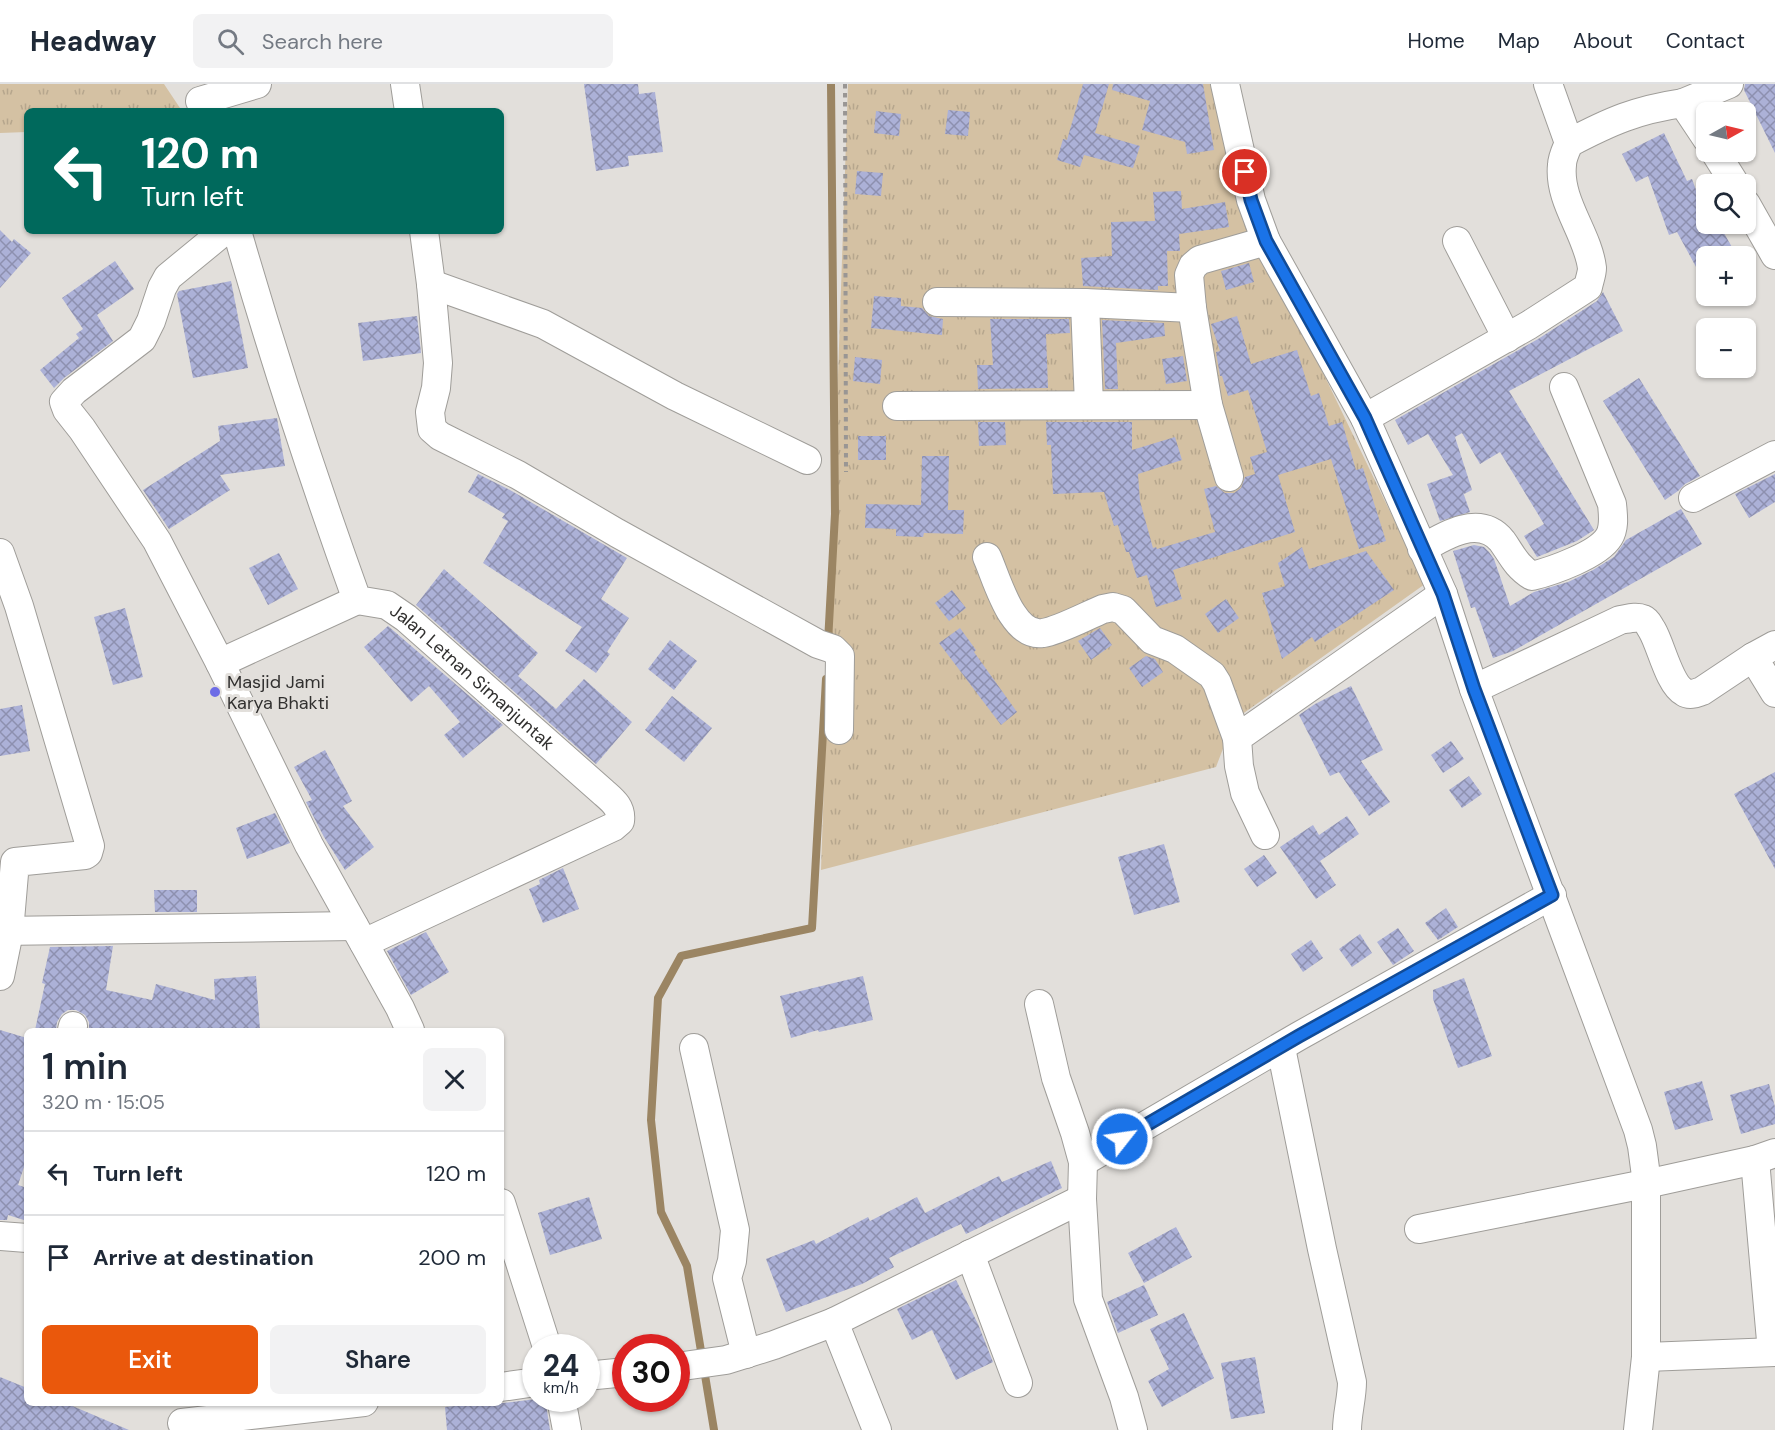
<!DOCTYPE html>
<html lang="en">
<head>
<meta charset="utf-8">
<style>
  body { margin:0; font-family:"DM Sans",sans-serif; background:#f2f2f3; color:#1f2937; height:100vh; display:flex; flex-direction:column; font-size:22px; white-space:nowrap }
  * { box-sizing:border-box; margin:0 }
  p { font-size:20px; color:#747a83 }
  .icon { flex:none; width:33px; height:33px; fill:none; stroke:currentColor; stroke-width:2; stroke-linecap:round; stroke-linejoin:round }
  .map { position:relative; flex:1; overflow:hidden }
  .drawer { position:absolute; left:24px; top:944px; width:480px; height:378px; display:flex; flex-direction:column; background:#fff; border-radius:9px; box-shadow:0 2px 4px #0004 }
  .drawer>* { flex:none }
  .banner { position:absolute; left:24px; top:24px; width:480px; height:126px; border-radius:9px; box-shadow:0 2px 4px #0004; background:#00695c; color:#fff; overflow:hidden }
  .needle { width:39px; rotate:82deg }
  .buttons { position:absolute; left:1696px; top:18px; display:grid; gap:12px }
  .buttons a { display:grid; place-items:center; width:60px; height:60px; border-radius:9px; background:#fff; box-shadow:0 2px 4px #0004; font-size:30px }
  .speed { position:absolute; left:522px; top:1250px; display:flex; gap:12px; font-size:30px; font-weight:700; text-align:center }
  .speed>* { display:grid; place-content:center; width:78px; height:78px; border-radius:50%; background:#fff; box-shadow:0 2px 4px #0004; line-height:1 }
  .speed small { font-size:15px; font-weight:400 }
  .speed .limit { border:9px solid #d22; background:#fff; color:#111 }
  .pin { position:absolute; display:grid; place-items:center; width:51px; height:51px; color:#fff; margin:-26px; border:3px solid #fff; border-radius:50%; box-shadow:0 2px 6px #0007 }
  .me { position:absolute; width:66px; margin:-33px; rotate:60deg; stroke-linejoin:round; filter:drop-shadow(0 0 4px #0008) }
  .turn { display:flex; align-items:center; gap:21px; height:126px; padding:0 18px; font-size:27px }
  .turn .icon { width:78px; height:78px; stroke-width:2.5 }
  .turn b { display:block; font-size:42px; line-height:51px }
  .round { display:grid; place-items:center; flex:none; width:63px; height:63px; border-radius:9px; background:#f2f2f3 }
  .head { display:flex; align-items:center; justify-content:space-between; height:102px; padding:0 18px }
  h1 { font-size:36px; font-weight:600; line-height:45px }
  .button { display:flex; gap:12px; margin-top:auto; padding:12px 18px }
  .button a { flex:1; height:69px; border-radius:9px; background:#ea580c; color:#fff; font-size:24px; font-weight:600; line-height:69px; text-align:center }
  .button a+a { background:#f2f2f3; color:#1f2937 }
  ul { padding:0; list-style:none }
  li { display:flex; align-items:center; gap:18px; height:84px; padding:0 18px; border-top:2px solid #e0e1e3 }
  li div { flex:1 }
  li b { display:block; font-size:22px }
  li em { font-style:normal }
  header { display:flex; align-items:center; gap:36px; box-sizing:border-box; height:84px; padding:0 30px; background:#fff; border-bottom:2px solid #e0e1e3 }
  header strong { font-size:28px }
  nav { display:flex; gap:33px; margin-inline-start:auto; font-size:21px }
  .search { width:420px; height:54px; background:#f2f2f3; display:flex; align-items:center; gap:15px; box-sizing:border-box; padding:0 21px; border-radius:9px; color:#747a83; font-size:22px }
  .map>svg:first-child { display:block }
  .grass { fill:url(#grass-tufts) }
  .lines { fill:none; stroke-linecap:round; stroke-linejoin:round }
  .stream { stroke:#9b8563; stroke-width:8 }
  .building { fill:url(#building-cross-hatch) }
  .street-casing { stroke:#9f9d99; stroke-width:30 }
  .path { stroke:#999694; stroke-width:4; stroke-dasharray:4.5 4.5; stroke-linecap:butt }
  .street { stroke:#fff; stroke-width:28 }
  .route-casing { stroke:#114b97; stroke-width:15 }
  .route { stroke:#1a73e8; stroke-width:10 }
  .poi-dot { fill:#6d6ce6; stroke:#e2dfdb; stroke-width:2 }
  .labels { text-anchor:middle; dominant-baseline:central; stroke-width:6; stroke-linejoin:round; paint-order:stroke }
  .street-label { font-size:18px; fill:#31302f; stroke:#e2dfdb }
  .poi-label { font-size:18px; fill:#31302f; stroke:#e2dfdb; text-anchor:start }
</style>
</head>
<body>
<header>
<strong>Headway</strong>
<div class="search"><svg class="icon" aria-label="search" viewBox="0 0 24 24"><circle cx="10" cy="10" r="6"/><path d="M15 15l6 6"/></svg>Search here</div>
<nav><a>Home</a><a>Map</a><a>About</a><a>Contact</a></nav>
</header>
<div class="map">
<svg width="1775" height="1346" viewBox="0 0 1775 1346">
  <defs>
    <pattern id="grass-tufts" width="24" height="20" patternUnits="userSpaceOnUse" patternTransform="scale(1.5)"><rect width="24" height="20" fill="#d4c1a3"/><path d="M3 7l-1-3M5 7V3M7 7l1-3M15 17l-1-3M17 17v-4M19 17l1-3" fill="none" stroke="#b6a68d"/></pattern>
    <pattern id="building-cross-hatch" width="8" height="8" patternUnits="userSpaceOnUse" patternTransform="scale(1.5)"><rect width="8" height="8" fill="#acb1d7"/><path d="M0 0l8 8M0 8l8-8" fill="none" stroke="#8d90af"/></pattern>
  </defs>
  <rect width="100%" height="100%" fill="#e2dfdb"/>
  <path class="grass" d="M 0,0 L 164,0 L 182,27 L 27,27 L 27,48 L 0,49 Z
    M 848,0 L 1218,0 L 1257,152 L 1425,500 L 1234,636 L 1216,683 L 821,786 Z"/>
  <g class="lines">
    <path class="stream" d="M 828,558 L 835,430 L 831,0
      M 714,1346 L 687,1182 L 661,1128 L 651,1036 L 658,914 L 681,872 L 812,844 L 826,595"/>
  </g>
  <path class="building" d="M 584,0 L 638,0 L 639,10 L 655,8 L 663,68 L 628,72 L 629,82 L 596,87 Z
    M 1083,0 L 1109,0 L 1095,49 L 1140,62 L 1133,84 L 1084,71 L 1080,83 L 1057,76 L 1063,55 L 1067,56 Z
    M 1113,0 L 1203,0 L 1214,66 L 1187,70 L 1185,58 L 1142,46 L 1150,17 L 1112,6 Z
    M 1745,0 L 1775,0 L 1775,69 L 1744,6 Z
    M 948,26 L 970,28 L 968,52 L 945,50 Z
    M 876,27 L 901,30 L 899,52 L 874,49 Z
    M 1664,49 L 1687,97 L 1692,95 L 1711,147 L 1720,142 L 1737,172 L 1707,172 L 1707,203 L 1677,148 L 1669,151 L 1648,92 L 1636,98 L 1622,70 Z
    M 857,87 L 883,89 L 881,112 L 855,110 Z
    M 1181,107 L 1182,125 L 1225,118 L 1229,143 L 1179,150 L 1180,167 L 1167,167 L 1168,202 L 1158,202 L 1158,206 L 1083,202 L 1081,174 L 1112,172 L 1111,138 L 1155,137 L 1153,108 Z
    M 0,146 L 12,158 L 14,155 L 31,169 L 0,204 Z
    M 115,177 L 134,205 L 97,231 L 113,257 L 64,294 L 54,304 L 40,286 L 79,254 L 76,250 L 83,245 L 62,214 Z
    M 1249,179 L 1254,198 L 1226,206 L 1221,187 Z
    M 231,197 L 248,284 L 193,294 L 177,210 L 179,207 Z
    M 1603,208 L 1623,247 L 1509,307 L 1594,446 L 1577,457 L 1537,473 L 1524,452 L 1544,440 L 1500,368 L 1480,380 L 1462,349 L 1455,353 L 1472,406 L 1464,410 L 1463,408 L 1470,428 L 1440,437 L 1427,400 L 1453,391 L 1428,350 L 1408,361 L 1395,336 L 1538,255 L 1597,217 Z
    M 874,212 L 901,214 L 901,222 L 922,224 L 929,232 L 943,235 L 942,251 L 871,244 Z
    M 417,232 L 421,269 L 363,277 L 358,239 Z
    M 1237,232 L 1251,280 L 1297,266 L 1311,312 L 1319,309 L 1329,342 L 1342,338 L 1356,386 L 1363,384 L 1386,457 L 1359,465 L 1331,375 L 1278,391 L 1295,448 L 1173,486 L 1182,515 L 1156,523 L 1147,491 L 1137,494 L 1129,468 L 1126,468 L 1118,441 L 1114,442 L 1104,408 L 1053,410 L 1051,361 L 1047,361 L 1046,338 L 1132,338 L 1132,366 L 1175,353 L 1182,376 L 1138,390 L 1140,417 L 1153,464 L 1156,463 L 1157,465 L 1215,448 L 1204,405 L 1216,402 L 1225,409 L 1234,409 L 1241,404 L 1245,393 L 1255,390 L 1250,373 L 1267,368 L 1248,306 L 1228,312 L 1222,292 L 1220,292 L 1216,268 L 1220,267 L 1211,240 Z
    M 990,235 L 1069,235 L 1070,249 L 1046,250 L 1048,304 L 978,305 L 977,281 L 993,281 Z
    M 1102,236 L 1164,239 L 1165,252 L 1116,259 L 1118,305 L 1105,305 Z
    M 1183,272 L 1187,297 L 1166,300 L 1162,275 Z
    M 855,273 L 882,276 L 880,300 L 853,297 Z
    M 1639,294 L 1700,392 L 1685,400 L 1678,407 L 1665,416 L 1603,317 Z
    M 277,334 L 285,382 L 220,391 L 230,406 L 169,445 L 143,406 L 220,357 L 218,342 Z
    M 978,338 L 1005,338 L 1006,361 L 979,362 Z
    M 858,352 L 886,352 L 886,376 L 858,376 Z
    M 922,372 L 949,372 L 948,426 L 964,426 L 963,450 L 924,449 L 923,453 L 896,452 L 896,445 L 865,444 L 866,420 L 921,421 Z
    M 478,390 L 510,406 L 627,474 L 601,515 L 629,534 L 607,568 L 610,570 L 596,589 L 565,567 L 582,543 L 483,479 L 508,437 L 502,434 L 505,430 L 468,408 Z
    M 1775,390 L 1775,418 L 1749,434 L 1735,410 Z
    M 1681,425 L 1702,460 L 1513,567 L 1493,574 L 1475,523 L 1471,524 L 1453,467 L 1474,461 L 1484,463 L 1489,468 L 1494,475 L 1510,522 L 1534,508 L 1568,498 L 1593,486 L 1614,473 L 1626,456 Z
    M 1302,463 L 1309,485 L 1366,467 L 1394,506 L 1315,558 L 1312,553 L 1282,575 L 1262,509 L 1285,502 L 1278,479 Z
    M 279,469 L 298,505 L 268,521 L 249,484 Z
    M 444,485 L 538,569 L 518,592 L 556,625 L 584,595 L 632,638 L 596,680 L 416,521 Z
    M 952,506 L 966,524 L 949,537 L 935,519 Z
    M 1226,515 L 1239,534 L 1218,549 L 1205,530 Z
    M 125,524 L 143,593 L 113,601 L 94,533 Z
    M 388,542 L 503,641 L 463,674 L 444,651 L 460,638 L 429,602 L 411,618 L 364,563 Z
    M 960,544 L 976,566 L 974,568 L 1017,628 L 1001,641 L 939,559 Z
    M 1100,544 L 1112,561 L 1091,576 L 1078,557 Z
    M 670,556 L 697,577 L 674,606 L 648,585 Z
    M 1146,572 L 1155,575 L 1163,588 L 1142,603 L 1129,584 Z
    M 1351,602 L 1383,666 L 1361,677 L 1390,718 L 1369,732 L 1339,688 L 1330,692 L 1299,631 L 1315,620 Z
    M 672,612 L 712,644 L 684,678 L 645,646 Z
    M 22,621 L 30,667 L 0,672 L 0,625 Z
    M 1451,657 L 1464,675 L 1443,689 L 1431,671 Z
    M 325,666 L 352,717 L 343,722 L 374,763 L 345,786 L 324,753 L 306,718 L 312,716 L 294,683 Z
    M 1775,688 L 1775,785 L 1734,710 Z
    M 1469,692 L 1482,710 L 1462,724 L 1449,706 Z
    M 275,729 L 290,759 L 247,775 L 236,744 Z
    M 1347,732 L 1359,750 L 1320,777 L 1336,801 L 1316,815 L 1280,763 L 1313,741 L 1319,751 Z
    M 1164,760 L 1180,818 L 1134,831 L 1118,773 Z
    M 1264,771 L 1277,789 L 1257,803 L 1244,785 Z
    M 563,784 L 579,825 L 543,839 L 529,805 L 540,800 L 539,796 Z
    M 154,806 L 197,806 L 197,828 L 155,828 Z
    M 1446,824 L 1458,843 L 1438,856 L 1425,839 Z
    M 1398,844 L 1414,867 L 1393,881 L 1377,858 Z
    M 426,848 L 449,888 L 411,911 L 387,867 Z
    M 1360,850 L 1372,869 L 1352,883 L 1339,865 Z
    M 1311,856 L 1323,874 L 1303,888 L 1291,870 Z
    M 113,862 L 106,906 L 152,916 L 156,900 L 215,916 L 214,895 L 256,892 L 260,946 L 89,946 L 89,938 L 85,931 L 76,926 L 68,926 L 62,930 L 57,938 L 56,946 L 35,946 L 45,900 L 42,899 L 50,863 Z
    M 863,892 L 873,936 L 819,948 L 818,946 L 791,954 L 780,912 Z
    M 1464,894 L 1492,972 L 1458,984 L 1433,915 L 1433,906 Z
    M 0,946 L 27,954 L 27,1074 L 18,1101 L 27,1104 L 27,1137 L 8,1131 L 7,1136 L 0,1136 Z
    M 1702,997 L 1713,1036 L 1675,1046 L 1664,1008 Z
    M 1769,1000 L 1775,1023 L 1775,1040 L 1741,1050 L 1730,1011 Z
    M 1051,1077 L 1062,1104 L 966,1150 L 961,1140 L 889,1174 L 894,1183 L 862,1200 L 786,1228 L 766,1175 L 814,1156 L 816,1160 L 868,1133 L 870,1137 L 917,1113 L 925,1129 L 999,1092 L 1002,1098 Z
    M 589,1113 L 602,1155 L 550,1171 L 538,1129 Z
    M 1176,1143 L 1192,1173 L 1144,1199 L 1128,1169 Z
    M 956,1196 L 978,1240 L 993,1278 L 956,1296 L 932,1246 L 912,1256 L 897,1225 Z
    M 1144,1201 L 1158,1231 L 1118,1249 L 1107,1218 Z
    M 1184,1229 L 1214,1294 L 1162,1323 L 1148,1297 L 1169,1285 L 1150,1245 Z
    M 1255,1273 L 1265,1329 L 1231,1335 L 1221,1279 Z
    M 0,1293 L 27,1304 L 27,1318 L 63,1318 L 129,1346 L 0,1346 Z
    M 545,1314 L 550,1346 L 447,1346 L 445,1323 L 485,1319 L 485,1320 L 503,1319 Z"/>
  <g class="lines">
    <defs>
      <g id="street">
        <path d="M 405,0 L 409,27"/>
        <path d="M 1225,0 L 1251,116 L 1266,157 L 1365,334 L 1443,510 L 1474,605 L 1638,1046 L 1642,1062 L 1646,1092 L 1646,1273 L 1638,1346"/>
        <path d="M 1548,0 L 1569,59"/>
        <path d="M 200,17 L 257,0"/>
        <path d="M 1683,19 L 1729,0"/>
        <path d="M 1715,68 L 1735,100"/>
        <path d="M 1746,120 L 1775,171"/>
        <path d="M 224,147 L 168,193 L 162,204 L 151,237 L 142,255 L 74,307 L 64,318 L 67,326 L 82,345 L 157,457 L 220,579 L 309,761 L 400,924 L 410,946"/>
        <path id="s1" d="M 237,147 C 273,272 313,394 357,516 L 387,521 L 406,534 L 603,708 C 612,716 622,723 620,737 L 613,743 L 364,859"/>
        <path d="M 424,147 L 431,200 L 438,279 L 436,304 L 430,328 L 432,345 L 440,352 L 518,391 L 617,449 L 818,560 L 833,565 L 840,572 L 839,646"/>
        <path d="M 1457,157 L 1507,254"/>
        <path d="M 431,200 L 543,240 L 675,312 L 807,376"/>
        <path d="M 937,218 L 1085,219 L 1192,224"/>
        <path d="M 1085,219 L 1089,321"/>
        <path d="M 897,322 L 1208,321"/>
        <path d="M 1365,334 L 1529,241 L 1588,203 C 1589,197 1592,190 1592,184 C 1588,150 1558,117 1562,81 C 1562,74 1566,66 1569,59 C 1611,37 1636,26 1683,19 L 1707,55"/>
        <path d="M 1229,393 L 1208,321 L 1192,224 L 1189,191 L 1193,182 L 1200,176 L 1266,157"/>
        <path d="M 1693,414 L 1775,371"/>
        <path d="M 1422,465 C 1445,451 1480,430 1502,457 C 1512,471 1516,482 1532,492 C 1552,487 1598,471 1609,453 C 1615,443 1613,431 1612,420 L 1564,303"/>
        <path d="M 0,469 L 19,522 L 90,762 L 88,769 L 85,771 L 15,778 L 9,848 L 0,892"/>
        <path d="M 987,473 C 997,495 1012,554 1043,549 C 1058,547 1088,531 1103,525 L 1113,523 L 1123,526 L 1152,556 L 1175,565 L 1212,591 L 1217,599 L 1237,654"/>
        <path d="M 1753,573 L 1775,609"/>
        <path d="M 220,579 L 357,516"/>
        <path d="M 1474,605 L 1620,536 C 1627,535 1636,532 1643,535 C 1648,537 1649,542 1652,546 C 1661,561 1669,600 1684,608 C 1690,612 1696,609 1702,607 L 1753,573 L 1775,561"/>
        <path d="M 1265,751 L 1245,709 L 1239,682 L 1237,654 L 1443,510"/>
        <path d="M 0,847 L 354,842"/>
        <path d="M 1039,920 L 1056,994 L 1075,1049 L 1083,1078 L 1082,1115 L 1088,1215 L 1124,1313 L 1133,1346"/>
        <path d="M 72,946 L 73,942"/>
        <path d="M 694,964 L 735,1146 L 732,1177 L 727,1194 L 746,1270"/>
        <path d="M 1281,964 L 1322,1165 L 1352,1298 C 1352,1314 1347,1330 1347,1346"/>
        <path d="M 1755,1076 L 1772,1268"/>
        <path d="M 1083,1078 L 1299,952 L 1552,811"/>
        <path d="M 501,1119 L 547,1263"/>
        <path d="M 1419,1145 L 1655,1098 L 1755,1076 L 1775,1069"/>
        <path d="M 0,1152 L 27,1154"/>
        <path d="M 970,1170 L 1018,1299"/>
        <path d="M 834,1238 L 877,1346"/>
        <path d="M 1646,1273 L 1775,1268"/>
        <path d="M 676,1283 L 726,1276 L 774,1261 L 834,1238 L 1082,1115"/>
        <path d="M 586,1292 L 626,1288"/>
        <path d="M 501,1303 L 536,1298"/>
        <path d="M 561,1314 L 567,1346"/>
        <path d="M 182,1339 L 364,1318"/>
      </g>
    </defs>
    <use href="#street" class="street-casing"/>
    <path class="path" d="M 845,0 L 846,388"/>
    <use href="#street" class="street"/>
  </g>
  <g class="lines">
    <defs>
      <path id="route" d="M 1122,1055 L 1299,952 L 1552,811 L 1474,605 L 1443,510 L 1365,334 L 1266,157 L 1251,116 L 1245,88"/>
    </defs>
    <use href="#route" class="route-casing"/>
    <use href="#route" class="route"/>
  </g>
  <circle class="poi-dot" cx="215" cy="608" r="6"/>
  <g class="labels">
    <g class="street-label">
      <text stroke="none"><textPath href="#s1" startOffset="530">Jalan Letnan Simanjuntak</textPath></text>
    </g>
    <g class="poi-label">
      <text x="227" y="598">Masjid Jami<tspan x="227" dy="21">Karya Bhakti</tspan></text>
    </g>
  </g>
</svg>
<div class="buttons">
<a><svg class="needle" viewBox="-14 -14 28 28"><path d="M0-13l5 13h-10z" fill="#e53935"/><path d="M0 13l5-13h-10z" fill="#747a83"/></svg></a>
<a><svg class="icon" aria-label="search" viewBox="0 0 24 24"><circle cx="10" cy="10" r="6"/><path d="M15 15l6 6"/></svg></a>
<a>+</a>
<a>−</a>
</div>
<div class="speed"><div>24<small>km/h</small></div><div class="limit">30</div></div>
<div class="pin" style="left:1245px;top:88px;background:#d93025"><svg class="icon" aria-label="arrive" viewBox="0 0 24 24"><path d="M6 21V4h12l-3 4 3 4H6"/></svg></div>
<svg class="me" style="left:1122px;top:1055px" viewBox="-20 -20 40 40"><circle r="17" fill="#1a73e8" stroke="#fff" stroke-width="3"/><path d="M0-11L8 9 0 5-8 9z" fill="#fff"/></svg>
<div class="banner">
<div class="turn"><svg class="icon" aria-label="left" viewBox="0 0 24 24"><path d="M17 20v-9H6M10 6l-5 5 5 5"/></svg><div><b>120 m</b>Turn left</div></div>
</div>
<section class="drawer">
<div class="head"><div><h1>1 min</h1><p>320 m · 15:05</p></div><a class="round"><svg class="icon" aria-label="close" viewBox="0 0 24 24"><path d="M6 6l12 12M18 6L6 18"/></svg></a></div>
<ul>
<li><svg class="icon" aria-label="left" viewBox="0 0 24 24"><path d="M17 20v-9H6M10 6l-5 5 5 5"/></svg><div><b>Turn left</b></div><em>120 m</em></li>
<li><svg class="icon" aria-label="arrive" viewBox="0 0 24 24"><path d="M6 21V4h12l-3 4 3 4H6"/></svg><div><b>Arrive at destination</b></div><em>200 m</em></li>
</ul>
<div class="button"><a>Exit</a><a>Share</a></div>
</section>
</div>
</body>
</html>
